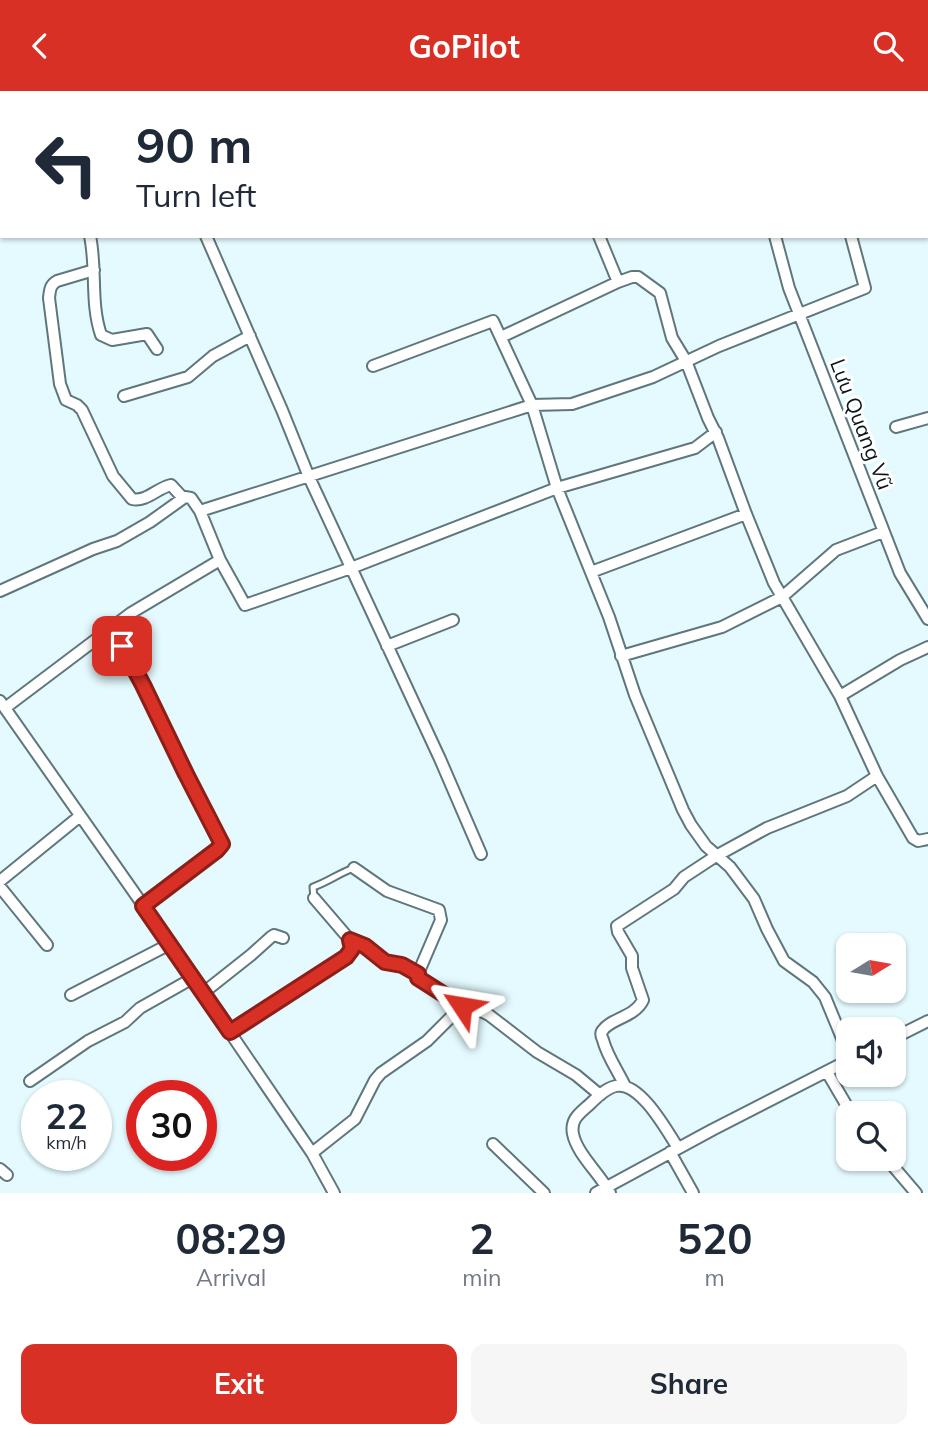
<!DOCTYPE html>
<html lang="en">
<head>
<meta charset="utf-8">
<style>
  body { margin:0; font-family:Mulish,sans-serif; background:#f6f6f7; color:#1f2937; height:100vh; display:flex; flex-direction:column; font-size:26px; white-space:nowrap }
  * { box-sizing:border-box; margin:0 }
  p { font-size:23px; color:#747a83 }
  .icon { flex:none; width:38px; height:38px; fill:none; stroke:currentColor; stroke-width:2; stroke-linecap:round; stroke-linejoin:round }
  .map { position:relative; height:1102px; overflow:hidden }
  .drawer { display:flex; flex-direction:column; background:#fff; flex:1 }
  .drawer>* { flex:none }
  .guide { position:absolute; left:0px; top:0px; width:929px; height:147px; box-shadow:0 2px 5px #0004; background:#fff; color:#1f2937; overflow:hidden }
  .needle { width:46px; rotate:79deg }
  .tools { position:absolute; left:836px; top:842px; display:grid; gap:14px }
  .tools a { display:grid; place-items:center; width:70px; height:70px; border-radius:14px; background:#fff; box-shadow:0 2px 5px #0004; font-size:35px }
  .speed { position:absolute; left:21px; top:989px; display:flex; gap:14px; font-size:35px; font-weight:700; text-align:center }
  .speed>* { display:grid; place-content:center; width:91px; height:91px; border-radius:50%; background:#fff; box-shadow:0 2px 5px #0004; line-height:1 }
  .speed small { font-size:18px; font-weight:400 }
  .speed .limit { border:10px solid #d22; background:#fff; color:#111 }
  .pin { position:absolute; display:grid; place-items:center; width:60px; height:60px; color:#fff; margin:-30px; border-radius:14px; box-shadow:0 4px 10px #0006 }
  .me { position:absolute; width:77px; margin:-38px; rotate:303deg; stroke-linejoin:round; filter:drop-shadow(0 0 5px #0008) }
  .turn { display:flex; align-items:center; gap:24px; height:147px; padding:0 21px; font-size:32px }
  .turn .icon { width:91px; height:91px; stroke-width:2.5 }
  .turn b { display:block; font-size:49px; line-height:60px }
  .eta { display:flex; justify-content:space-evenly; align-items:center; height:119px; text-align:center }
  .eta b { font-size:42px; font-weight:700; line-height:49px }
  .primary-button { display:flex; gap:14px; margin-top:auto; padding:14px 21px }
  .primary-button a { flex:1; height:80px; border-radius:14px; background:#d93025; color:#fff; font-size:28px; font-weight:700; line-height:80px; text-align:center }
  .primary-button a+a { background:#f6f6f7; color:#1f2937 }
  header { display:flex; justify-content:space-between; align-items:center; height:91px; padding:0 21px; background:#d93025; color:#fff; font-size:32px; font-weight:700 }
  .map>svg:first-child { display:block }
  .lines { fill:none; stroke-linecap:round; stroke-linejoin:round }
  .lane-casing { stroke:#5f777c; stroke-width:9 }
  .street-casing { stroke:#5f777c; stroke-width:14 }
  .secondary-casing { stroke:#5f777c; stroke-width:19 }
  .lane { stroke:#fff; stroke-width:5 }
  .street { stroke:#fff; stroke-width:10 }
  .secondary { stroke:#fff; stroke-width:16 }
  .route-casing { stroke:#8d1f18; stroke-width:18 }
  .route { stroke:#d93025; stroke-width:12 }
  .labels { text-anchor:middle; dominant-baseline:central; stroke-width:6; stroke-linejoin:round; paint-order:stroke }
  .street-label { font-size:21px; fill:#0b1517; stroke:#fff }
</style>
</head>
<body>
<header><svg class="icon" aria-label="back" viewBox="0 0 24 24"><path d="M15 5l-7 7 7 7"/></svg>GoPilot<svg class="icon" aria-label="search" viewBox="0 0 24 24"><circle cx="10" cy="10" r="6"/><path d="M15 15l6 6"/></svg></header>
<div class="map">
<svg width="928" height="1102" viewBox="0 0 928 1102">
  <rect width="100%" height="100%" fill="#e4fafe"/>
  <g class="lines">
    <defs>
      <path id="lane" d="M 314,807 L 313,796 C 328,791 339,782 354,777
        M 350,849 L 365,855 L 385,871 L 402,874 L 417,883"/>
      <path id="street" d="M 66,0 L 66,2
        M 302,0 L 302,2
        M 462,0 L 462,2
        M 732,0 L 732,2
        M 833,0 L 834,2
        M 246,2 L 251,0
        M 90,145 C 97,178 90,211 101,244 L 112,249 L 147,243 L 157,258
        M 206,145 L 282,319 L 309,386 L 440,668 L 481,763
        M 599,145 L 618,191
        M 775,145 L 789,197 L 900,482 L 928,528
        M 94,179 L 57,190 C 50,194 50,199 49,207 L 60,293 L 66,309 L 77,314 L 82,319 L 113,385 L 132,408 C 147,411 157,397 171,394 L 183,407
        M 501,246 L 618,191 L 632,186 L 638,186 L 660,202 L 672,247 L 686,270 L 708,327 L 718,347 L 746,423 L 774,492 L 840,605 L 877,685 L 913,747 L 918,750 L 928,748
        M 373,275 L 493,230 L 532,314 L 557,397 L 609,526 L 635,604 L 683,719 L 691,734 L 706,755 L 730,776 L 754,808 L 767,838 L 784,870 L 813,891 L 825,906 L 849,964
        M 124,305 L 188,286 L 213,265 L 250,245
        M 896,336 L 928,327
        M 200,420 L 532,314 L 572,313 L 653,286 L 719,255 L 865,197 L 851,145
        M 591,481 L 746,423
        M 0,500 L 93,458 L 117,450 L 150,431 L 185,406 L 191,407 L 200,420 L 220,469 L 245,514 L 351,477 L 557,397 L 695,357 L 716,341
        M 112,536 L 143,594 L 186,683 L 222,753 L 217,759 L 143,815
        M 387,555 L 453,529
        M 621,565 L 722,536 L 782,506 L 836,459 L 883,441
        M 840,605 L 900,569 L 928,556
        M 0,610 L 159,837 L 312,1062 L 334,1102
        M 5,617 L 131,522 L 220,469
        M 354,777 L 387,800 L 439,819 L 441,829 L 417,885 L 418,887 L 462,915
        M 0,790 L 80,725
        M 0,796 L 47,854
        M 203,902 L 251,864 L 271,846 L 274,844 L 283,847
        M 71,904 L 170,853
        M 230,941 L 350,862 L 352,858 L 350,849 L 314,807
        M 894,947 L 928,930
        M 827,981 L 851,1022
        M 30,990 L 88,950 L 125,931 L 140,917 L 193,887
        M 625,995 C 618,980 607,965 603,949 C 601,945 600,942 603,939 C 610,928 635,926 643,909 L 632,877 L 632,865 L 618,841 L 617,835 L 674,798 L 684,786 L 716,765 L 767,737 L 847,705 L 877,685
        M 493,1053 L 544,1102
        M 670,1061 L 693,1102
        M 312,1062 L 355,1028 L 375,989 L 381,982 L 427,950 L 462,915 L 479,919 L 489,924 L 537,961 L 576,984 L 600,1004
        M 887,1068 L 916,1102
        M 0,1078 L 7,1084
        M 596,1102 L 712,1039 L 849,969
        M 610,1102 C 600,1083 577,1063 573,1043 C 570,1028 580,1022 590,1013 C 597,1006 606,997 616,995 C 640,990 667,1040 678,1057"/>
      <path id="secondary" d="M 0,126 L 2,126"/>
    </defs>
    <use href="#lane" class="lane-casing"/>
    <use href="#street" class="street-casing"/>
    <use href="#secondary" class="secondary-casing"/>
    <use href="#lane" class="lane"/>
    <use href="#street" class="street"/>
    <use href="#secondary" class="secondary"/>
  </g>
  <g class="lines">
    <defs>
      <path id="route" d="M 122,555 L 143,594 L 186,683 L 222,753 L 217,759 L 143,815 L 230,941 L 346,866 L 352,858 L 350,849 L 365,855 L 385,871 L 402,874 L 418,883 L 418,887 L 462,915"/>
    </defs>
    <use href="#route" class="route-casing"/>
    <use href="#route" class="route"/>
  </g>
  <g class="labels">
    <g class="street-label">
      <text transform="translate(862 333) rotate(69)">Lưu Quang Vũ</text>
    </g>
  </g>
</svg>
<div class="tools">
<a><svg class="needle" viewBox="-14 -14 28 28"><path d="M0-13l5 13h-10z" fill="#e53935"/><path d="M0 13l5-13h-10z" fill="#747a83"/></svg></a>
<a><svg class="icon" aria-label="sound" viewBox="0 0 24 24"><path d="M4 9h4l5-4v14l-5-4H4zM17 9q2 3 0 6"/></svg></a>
<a><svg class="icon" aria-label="search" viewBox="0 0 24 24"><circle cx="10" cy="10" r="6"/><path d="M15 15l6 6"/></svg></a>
</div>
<div class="speed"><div>22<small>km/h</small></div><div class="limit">30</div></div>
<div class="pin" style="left:122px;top:555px;background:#d93025"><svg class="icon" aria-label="arrive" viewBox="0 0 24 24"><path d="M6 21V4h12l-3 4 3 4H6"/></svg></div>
<svg class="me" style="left:462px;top:915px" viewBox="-20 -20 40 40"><path d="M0-17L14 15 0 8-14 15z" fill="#d93025" stroke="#fff" stroke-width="4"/></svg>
<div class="guide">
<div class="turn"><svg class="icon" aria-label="left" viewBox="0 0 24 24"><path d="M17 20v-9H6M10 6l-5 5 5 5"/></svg><div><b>90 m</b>Turn left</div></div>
</div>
</div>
<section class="drawer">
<div class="eta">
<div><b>08:29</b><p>Arrival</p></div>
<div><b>2</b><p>min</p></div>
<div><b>520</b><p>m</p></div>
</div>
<div class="primary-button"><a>Exit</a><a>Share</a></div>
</section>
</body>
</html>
